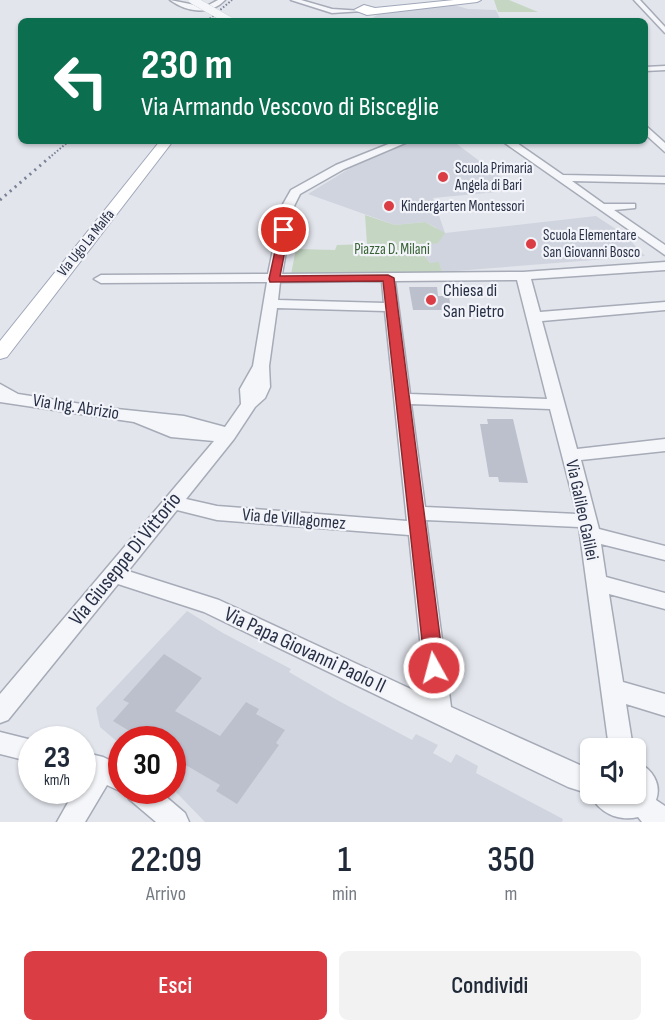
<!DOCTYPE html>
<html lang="it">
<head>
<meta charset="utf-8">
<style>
  body { margin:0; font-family:"Sofia Sans Condensed",sans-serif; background:#f2f2f3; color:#1f2937; height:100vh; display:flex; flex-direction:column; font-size:22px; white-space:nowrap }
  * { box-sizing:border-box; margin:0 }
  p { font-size:20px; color:#747a83 }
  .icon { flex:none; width:33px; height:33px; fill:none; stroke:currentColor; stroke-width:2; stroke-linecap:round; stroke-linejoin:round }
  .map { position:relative; height:822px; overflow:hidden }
  .details { display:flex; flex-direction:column; background:#fff; flex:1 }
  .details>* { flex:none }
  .guide { position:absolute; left:18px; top:18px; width:630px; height:126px; border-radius:9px; box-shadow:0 2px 4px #0004; background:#0b6e4f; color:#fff; overflow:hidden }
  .tools { position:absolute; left:580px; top:738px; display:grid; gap:12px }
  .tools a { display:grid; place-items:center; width:66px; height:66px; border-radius:9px; background:#fff; box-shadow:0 2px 4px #0004; font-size:30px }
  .speed { position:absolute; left:18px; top:726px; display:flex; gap:12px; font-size:30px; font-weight:700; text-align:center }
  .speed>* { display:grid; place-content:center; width:78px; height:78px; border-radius:50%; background:#fff; box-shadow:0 2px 4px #0004; line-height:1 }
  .speed small { font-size:15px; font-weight:400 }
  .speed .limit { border:9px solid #d22; background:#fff; color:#111 }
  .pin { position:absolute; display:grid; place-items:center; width:51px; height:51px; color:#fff; margin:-26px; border:3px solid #fff; border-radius:50%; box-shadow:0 2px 6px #0007 }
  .me { position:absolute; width:66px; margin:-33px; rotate:353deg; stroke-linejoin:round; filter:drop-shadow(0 0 4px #0008) }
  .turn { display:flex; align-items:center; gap:21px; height:126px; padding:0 24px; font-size:27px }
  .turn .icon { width:78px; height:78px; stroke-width:2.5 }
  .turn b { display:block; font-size:42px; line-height:51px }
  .eta { display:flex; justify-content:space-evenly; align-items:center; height:102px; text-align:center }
  .eta b { font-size:36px; font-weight:600; line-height:42px }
  .cta { display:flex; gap:12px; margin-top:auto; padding:12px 24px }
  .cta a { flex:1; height:69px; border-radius:9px; background:#db3d44; color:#fff; font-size:24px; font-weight:600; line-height:69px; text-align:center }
  .cta a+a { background:#f2f2f3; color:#1f2937 }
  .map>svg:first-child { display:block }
  .built { fill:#d0d4de }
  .green { fill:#c5d6c3 }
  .building { fill:#bcc0cc }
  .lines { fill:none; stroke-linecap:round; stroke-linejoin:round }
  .minor-casing { stroke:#a6abb7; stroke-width:3 }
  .major-casing { stroke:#a0a7b9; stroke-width:2 }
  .minor { fill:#f5f6f9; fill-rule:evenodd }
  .major { fill:#fff; fill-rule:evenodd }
  .rail-far1 { stroke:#7a8297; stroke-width:2; stroke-dasharray:1.5 2; stroke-linecap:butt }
  .rail { stroke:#7a8297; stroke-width:3; stroke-dasharray:2 4.5; stroke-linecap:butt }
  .minor-bridge-casing { stroke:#a6abb7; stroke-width:8; stroke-linecap:butt }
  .minor-bridge { stroke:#f5f6f9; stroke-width:8 }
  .route { fill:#db3d44; stroke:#8e282c; stroke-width:1.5 }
  .poi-dot { fill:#db3d44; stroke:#f2f4f9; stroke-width:2 }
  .labels { text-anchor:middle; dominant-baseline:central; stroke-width:4.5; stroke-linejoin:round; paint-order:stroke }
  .far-poi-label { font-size:15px; fill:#283046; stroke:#f2f4f9; text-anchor:start }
  .far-street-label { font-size:15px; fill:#283046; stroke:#f2f4f9 }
  .far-park-label { font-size:15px; fill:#386334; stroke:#f2f4f9 }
  .poi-label { font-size:18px; fill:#283046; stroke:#f2f4f9; text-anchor:start }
  .street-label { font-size:18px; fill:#283046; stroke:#f2f4f9 }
  .near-street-label { font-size:21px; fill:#283046; stroke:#f2f4f9 }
</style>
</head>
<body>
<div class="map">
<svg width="665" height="822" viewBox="0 0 665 822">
  <rect width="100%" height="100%" fill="#e2e5ec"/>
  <path class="built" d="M 454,5 L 468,9 L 496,10 L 501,21 L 369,20 L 382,12 Z
    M 414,141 L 453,141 L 518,190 L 433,198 L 445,233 L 596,216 L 625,235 L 645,256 L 442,272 L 439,263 L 430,263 L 417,246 L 439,231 L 435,227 L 425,222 L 395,225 L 308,194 L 355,165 Z
    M 187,611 L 223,633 L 291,669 L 289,672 L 337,700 L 412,740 L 416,734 L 438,745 L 433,753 L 451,763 L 456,754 L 478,766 L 476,773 L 563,819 L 562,822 L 205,822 L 173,789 L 172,740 L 122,740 L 121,745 L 100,727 L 96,708 Z"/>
  <path class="green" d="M 494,0 L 509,0 L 538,12 L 498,12 Z
    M 365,215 L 395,225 L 425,222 L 445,233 L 438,243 L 417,246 L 430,263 L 439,262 L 442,272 L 291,274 L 296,249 L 335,250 L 337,245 L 367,244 Z"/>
  <path class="building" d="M 409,287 L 437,287 L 438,296 L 449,296 L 451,310 L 413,310 Z
    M 487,419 L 513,419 L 528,483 L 499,482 L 498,477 L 489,477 L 480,424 L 488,424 Z
    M 164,654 L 202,678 L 175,711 L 220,736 L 246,702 L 259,709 L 256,714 L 285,730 L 276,743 L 279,745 L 237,804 L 216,791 L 220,785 L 172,757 L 172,740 L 144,740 L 113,721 L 129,703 L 123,700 Z"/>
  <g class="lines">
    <defs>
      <path id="minor" d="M 170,0 L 205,7 L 218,0 L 225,0 C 210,16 187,12 170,0 Z
        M 291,0 L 301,0 L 332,9 L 363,11 L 332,13 Z
        M 634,0 L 640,0 L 665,27 L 665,33 Z
        M 665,66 L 665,70 L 645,71 L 645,67 Z
        M 645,125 L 665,143 L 665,152 L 645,134 Z
        M 396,141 L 410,141 L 344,169 L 300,194 L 294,206 L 282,274 L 523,272 L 665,262 L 665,270 L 531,279 L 540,312 L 665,302 L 665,310 L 542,321 L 577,449 L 665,439 L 665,451 L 581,460 L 599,529 L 665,546 L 665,560 L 601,544 L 606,577 L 665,593 L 665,609 L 609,594 L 623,682 L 665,694 L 665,716 L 626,704 L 633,748 L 609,748 L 579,527 L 426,520 L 451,707 L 591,770 L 591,794 L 636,794 L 636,762 C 652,768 662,784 656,800 L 665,806 L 665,822 L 642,822 L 638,817 C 618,822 598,812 590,794 L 568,787 L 204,612 L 118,584 L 8,720 L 0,723 L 0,694 L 214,441 L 171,437 L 134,422 L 0,402 L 0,384 L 18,394 L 107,408 L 184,416 L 225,427 L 241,404 L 240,389 L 253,366 L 267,282 L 101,283 L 94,279 L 101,275 L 268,274 L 282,206 L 291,190 L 336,165 ZM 517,280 L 547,399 L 410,394 L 395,281 ZM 382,281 L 384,303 L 278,300 L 280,282 ZM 277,308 L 385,311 L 407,521 L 217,506 L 186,499 L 234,439 L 255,407 L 265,398 L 270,387 L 269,366 ZM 411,404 L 550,409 L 577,514 L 425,507 ZM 177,510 L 217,520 L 409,535 L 426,696 L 219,600 L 128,571 Z
        M 502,141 L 514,141 L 563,175 L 665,177 L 665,183 L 572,181 L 604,204 L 635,204 L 635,208 L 614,210 L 665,245 L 665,255 Z
        M 0,732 L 32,740 L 32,762 L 0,754 Z
        M 82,752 L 103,757 L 122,766 L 122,790 L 158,790 L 185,813 L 189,822 L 156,822 L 129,799 L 125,791 L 122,792 L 107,785 L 85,822 L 57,822 L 75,790 L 82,790 Z"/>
      <path id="major" d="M 454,0 L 481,0 L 477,2 L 367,15 L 354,10 L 364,5 L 375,8 Z
        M 160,141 L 173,141 L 7,357 L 0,359 L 0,341 Z"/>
    </defs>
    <use href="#minor" class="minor-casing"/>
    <use href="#major" class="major-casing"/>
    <use href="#minor" class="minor"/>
    <use href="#major" class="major"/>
    <path class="rail-far1" d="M 207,21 L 232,0
      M 49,158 L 69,141"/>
    <path class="rail" d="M 0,200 L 50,157"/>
    <defs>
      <path id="minor-bridge" d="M 193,0 L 230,21"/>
    </defs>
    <use href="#minor-bridge" class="minor-bridge-casing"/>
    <use href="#minor-bridge" class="minor-bridge"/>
  </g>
  <path class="route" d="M 280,228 L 289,230 L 280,276 L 388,275 L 394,278 L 444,668 L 441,673 L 434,676 L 427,673 L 425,668 L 383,281 L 270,282 L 269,279 Z"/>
  <g class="poi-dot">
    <circle cx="443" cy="177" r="6"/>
    <circle cx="389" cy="206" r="6"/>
    <circle cx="531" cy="244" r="6"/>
    <circle cx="431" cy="300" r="6"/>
  </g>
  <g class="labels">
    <g class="far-poi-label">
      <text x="455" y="168">Scuola Primaria<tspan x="455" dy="17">Angela di Bari</tspan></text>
      <text x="401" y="206">Kindergarten Montessori</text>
      <text x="543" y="235">Scuola Elementare<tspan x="543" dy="17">San Giovanni Bosco</tspan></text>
    </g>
    <g class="far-street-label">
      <text transform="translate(86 243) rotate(-51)">Via Ugo La Malfa</text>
    </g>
    <g class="far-park-label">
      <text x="392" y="249">Piazza D. Milani</text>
    </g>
    <g class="poi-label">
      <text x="443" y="290">Chiesa di<tspan x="443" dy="21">San Pietro</tspan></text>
    </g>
    <g class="street-label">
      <text transform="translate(76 407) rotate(9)">Via Ing. Abrizio</text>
      <text transform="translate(582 510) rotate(78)">Via Galileo Galilei</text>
      <text transform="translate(294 519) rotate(5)">Via de Villagomez</text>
    </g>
    <g class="near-street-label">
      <text transform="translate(125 559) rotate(-51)">Via Giuseppe Di Vittorio</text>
      <text transform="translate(305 650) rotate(25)">Via Papa Giovanni Paolo II</text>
    </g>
  </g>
</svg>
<div class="tools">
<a><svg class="icon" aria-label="sound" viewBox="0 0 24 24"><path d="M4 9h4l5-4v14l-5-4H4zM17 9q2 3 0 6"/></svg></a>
</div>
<div class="speed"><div>23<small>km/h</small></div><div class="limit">30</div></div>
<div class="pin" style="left:284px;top:230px;background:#d93025"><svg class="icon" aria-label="arrive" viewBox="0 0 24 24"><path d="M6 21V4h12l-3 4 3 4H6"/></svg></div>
<svg class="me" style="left:434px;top:668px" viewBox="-20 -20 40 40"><circle r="17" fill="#db3d44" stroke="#fff" stroke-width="3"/><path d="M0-11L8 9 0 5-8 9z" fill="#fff"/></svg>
<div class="guide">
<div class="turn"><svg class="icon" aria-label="left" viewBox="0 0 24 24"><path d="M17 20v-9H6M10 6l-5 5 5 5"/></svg><div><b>230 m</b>Via Armando Vescovo di Bisceglie</div></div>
</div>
</div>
<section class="details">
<div class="eta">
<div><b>22:09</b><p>Arrivo</p></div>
<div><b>1</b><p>min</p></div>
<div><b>350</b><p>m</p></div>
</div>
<div class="cta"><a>Esci</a><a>Condividi</a></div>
</section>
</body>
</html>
